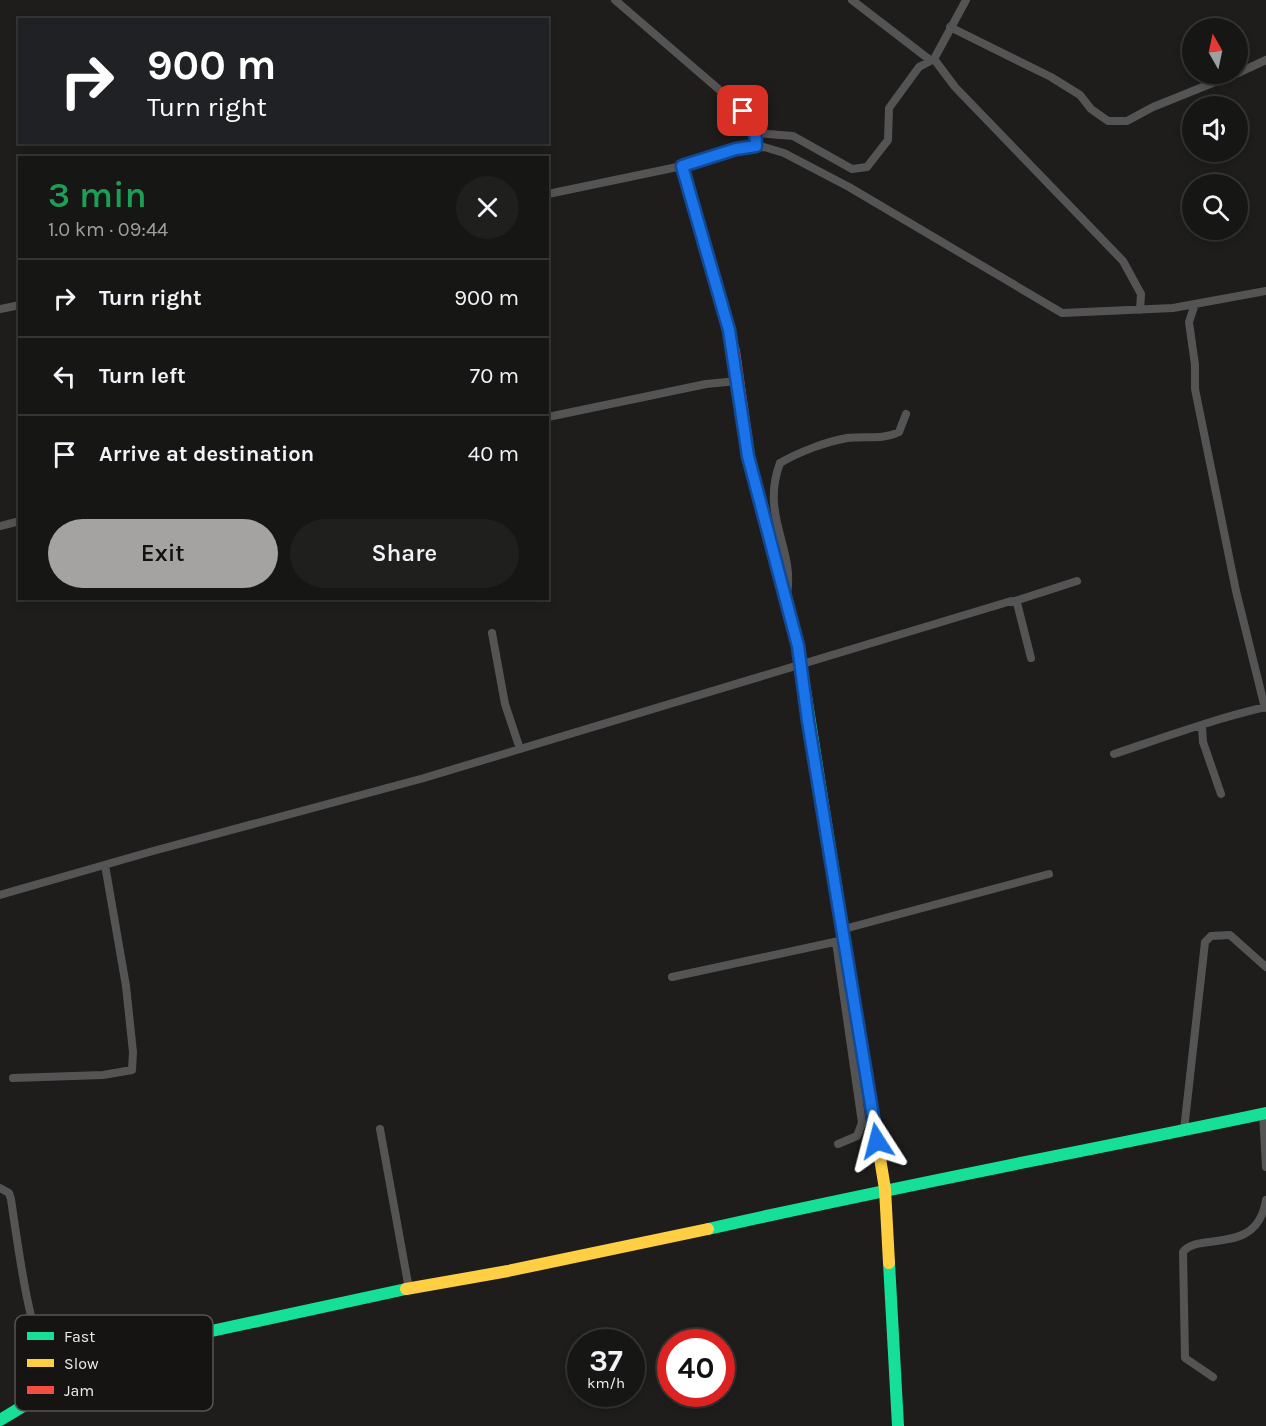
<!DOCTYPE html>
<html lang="en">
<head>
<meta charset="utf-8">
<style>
  body { margin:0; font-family:Karla,sans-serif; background:#1f1f1e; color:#f1f3f6; height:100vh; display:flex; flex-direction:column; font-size:22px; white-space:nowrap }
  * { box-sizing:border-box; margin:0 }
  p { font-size:20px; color:#9e9fa0 }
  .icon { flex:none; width:33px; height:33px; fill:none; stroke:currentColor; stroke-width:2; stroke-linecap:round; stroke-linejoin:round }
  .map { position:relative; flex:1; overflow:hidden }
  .drawer { position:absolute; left:18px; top:156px; width:531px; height:444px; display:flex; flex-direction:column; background:#161615; border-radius:0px; box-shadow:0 3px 9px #0003,0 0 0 2px #353534 }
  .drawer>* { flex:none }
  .guide { position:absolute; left:18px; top:18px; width:531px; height:126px; border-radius:0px; box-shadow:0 3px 9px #0003,0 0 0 2px #353534; background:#202124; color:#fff; overflow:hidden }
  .needle { width:39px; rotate:351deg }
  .tools { position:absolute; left:1182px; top:18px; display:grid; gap:12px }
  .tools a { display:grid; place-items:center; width:66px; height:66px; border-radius:50%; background:#161615; box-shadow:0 3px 9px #0003,0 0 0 2px #353534; font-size:30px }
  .speed { position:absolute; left:567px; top:1329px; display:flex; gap:12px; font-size:30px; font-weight:700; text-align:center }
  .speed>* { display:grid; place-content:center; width:78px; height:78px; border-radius:50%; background:#161615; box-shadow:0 3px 9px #0003,0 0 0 2px #353534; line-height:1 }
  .speed small { font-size:15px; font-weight:400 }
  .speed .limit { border:9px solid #d22; background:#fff; color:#111 }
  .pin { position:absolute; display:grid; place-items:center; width:51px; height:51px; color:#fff; margin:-26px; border-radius:12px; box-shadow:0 3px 9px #0006 }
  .me { position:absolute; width:66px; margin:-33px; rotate:351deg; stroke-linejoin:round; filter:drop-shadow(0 0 4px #0008) }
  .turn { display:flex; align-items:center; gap:21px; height:126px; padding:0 30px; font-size:27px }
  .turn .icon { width:78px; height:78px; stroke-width:2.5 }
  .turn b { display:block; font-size:42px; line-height:51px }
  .round { display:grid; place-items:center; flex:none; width:63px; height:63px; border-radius:32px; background:#1f1f1e }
  .summary { display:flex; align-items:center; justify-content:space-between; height:102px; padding:0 30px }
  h1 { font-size:36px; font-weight:600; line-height:45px; color:#1e9e55 }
  .action { display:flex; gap:12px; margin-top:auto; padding:12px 30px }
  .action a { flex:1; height:69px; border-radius:36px; background:#a5a3a2; color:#111; font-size:24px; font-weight:600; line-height:69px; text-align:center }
  .action a+a { background:#1f1f1e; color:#f1f3f6 }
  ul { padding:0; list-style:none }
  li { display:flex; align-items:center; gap:18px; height:78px; padding:0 30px; border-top:2px solid #353534 }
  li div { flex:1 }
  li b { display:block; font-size:22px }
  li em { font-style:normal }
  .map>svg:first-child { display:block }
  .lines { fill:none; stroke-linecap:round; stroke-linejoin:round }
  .street { stroke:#555454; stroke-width:8 }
  .fast { stroke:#16e098; stroke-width:12 }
  .slow { stroke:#ffcf43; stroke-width:12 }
  .jam { stroke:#f24e42; stroke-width:12 }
  .route-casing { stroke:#114b97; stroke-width:15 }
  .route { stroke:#1a73e8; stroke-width:10 }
  .key { fill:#161412; stroke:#565453; stroke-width:1.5 }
  .key-label { font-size:16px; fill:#edebea }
</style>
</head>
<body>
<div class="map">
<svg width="1266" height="1426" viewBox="0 0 1266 1426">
  <rect width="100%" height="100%" fill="#1e1d1c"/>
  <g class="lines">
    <path class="street" d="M 615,0 L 751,117 L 757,133 L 756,146
      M 852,0 L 930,60
      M 950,27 L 1051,77 L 1080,95 L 1091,109 L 1108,121 L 1127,121 L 1153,107 L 1235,74
      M 934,59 L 955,87 L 1123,261 L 1141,294 L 1140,310
      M 1238,73 L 1266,60
      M 757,133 L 793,136 L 852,169 L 867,167 L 888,140 L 889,108 L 919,67 L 934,59 L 966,0
      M 548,194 L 682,166 L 736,149 L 764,147 L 784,153 L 849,187 L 1062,313 L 1173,308 L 1266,291
      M 1195,304 L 1189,322 L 1195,365 L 1195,389 L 1236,591 L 1265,708
      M 0,309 L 20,305
      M 548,417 L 706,384 L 738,381
      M 0,526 L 20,521
      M 787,594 C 795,548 760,516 780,463 C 799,452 825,442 847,438 C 865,436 883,440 899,432 L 906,414
      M 1015,601 L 1077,581
      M 492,633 L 505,704 L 520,749
      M 1202,727 L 1203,742 L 1221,794
      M 1114,754 C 1165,737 1214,719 1266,707
      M 0,895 L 153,851 L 424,778 L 1011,601 L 1017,603 L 1031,658
      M 844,929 L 1049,874
      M 836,942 L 862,1123 L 857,1136 L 838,1144
      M 672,977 L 839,941
      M 13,1078 L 103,1075 L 132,1070 L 133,1052 L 126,986 L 105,865
      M 1263,1113 L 1266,1167
      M 380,1129 L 409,1289
      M 1184,1130 L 1205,942 L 1211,936 L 1230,935 L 1266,967
      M 0,1188 L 9,1193 L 11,1199 C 20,1262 29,1327 52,1387
      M 1213,1377 L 1185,1358 L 1183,1252 C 1198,1231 1257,1257 1266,1200"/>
    <path class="fast" d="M 750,464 L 798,646 L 845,943
      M 708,1229 C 893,1187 1080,1152 1266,1113
      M 889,1263 L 898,1426
      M 0,1420 L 83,1370 L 128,1349 L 406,1289"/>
    <path class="slow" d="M 845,943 L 885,1189 L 889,1263
      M 406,1289 L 508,1271 L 708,1229"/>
    <path class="jam" d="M 682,166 L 734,351 L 750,464"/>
  </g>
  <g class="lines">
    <defs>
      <path id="route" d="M 743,111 L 755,124 L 756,146 L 736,149 L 682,166 L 729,330 L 748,456 L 798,646 L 808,721 L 877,1141"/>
    </defs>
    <use href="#route" class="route-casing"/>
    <use href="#route" class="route"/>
  </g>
  <rect x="15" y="1315" width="198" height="96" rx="9" class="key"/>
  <rect x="27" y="1332" width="27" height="8" fill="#16e098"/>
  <rect x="27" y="1359" width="27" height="8" fill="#ffcf43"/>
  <rect x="27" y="1386" width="27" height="8" fill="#f24e42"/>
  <g class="key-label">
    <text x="64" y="1342">Fast</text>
    <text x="64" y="1369">Slow</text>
    <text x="64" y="1396">Jam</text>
  </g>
</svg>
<div class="tools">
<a><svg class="needle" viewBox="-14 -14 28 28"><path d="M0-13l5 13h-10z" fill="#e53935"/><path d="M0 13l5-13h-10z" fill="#9e9fa0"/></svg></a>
<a><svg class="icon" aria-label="sound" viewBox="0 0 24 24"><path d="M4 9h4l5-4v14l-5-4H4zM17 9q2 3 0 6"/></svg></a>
<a><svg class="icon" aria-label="search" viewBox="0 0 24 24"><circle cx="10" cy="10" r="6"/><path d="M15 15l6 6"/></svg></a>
</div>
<div class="speed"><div>37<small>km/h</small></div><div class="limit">40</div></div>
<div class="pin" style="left:743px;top:111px;background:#d93025"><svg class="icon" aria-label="arrive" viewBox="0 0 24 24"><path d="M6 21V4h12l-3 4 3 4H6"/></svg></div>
<svg class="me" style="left:877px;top:1141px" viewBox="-20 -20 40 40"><path d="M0-17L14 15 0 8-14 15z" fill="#1a73e8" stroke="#fff" stroke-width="4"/></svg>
<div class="guide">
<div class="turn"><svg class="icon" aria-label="right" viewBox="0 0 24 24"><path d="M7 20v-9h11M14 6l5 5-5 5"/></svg><div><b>900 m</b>Turn right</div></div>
</div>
<section class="drawer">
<div class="summary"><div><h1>3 min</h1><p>1.0 km · 09:44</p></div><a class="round"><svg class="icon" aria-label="close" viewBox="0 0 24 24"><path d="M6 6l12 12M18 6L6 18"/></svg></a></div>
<ul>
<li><svg class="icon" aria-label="right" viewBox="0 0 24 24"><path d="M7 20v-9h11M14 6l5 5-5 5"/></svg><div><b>Turn right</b></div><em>900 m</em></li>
<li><svg class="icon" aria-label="left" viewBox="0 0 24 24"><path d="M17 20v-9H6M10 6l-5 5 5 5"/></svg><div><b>Turn left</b></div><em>70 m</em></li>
<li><svg class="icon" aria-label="arrive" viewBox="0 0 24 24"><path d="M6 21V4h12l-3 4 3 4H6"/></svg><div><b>Arrive at destination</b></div><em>40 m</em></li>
</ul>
<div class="action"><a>Exit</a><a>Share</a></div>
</section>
</div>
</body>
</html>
